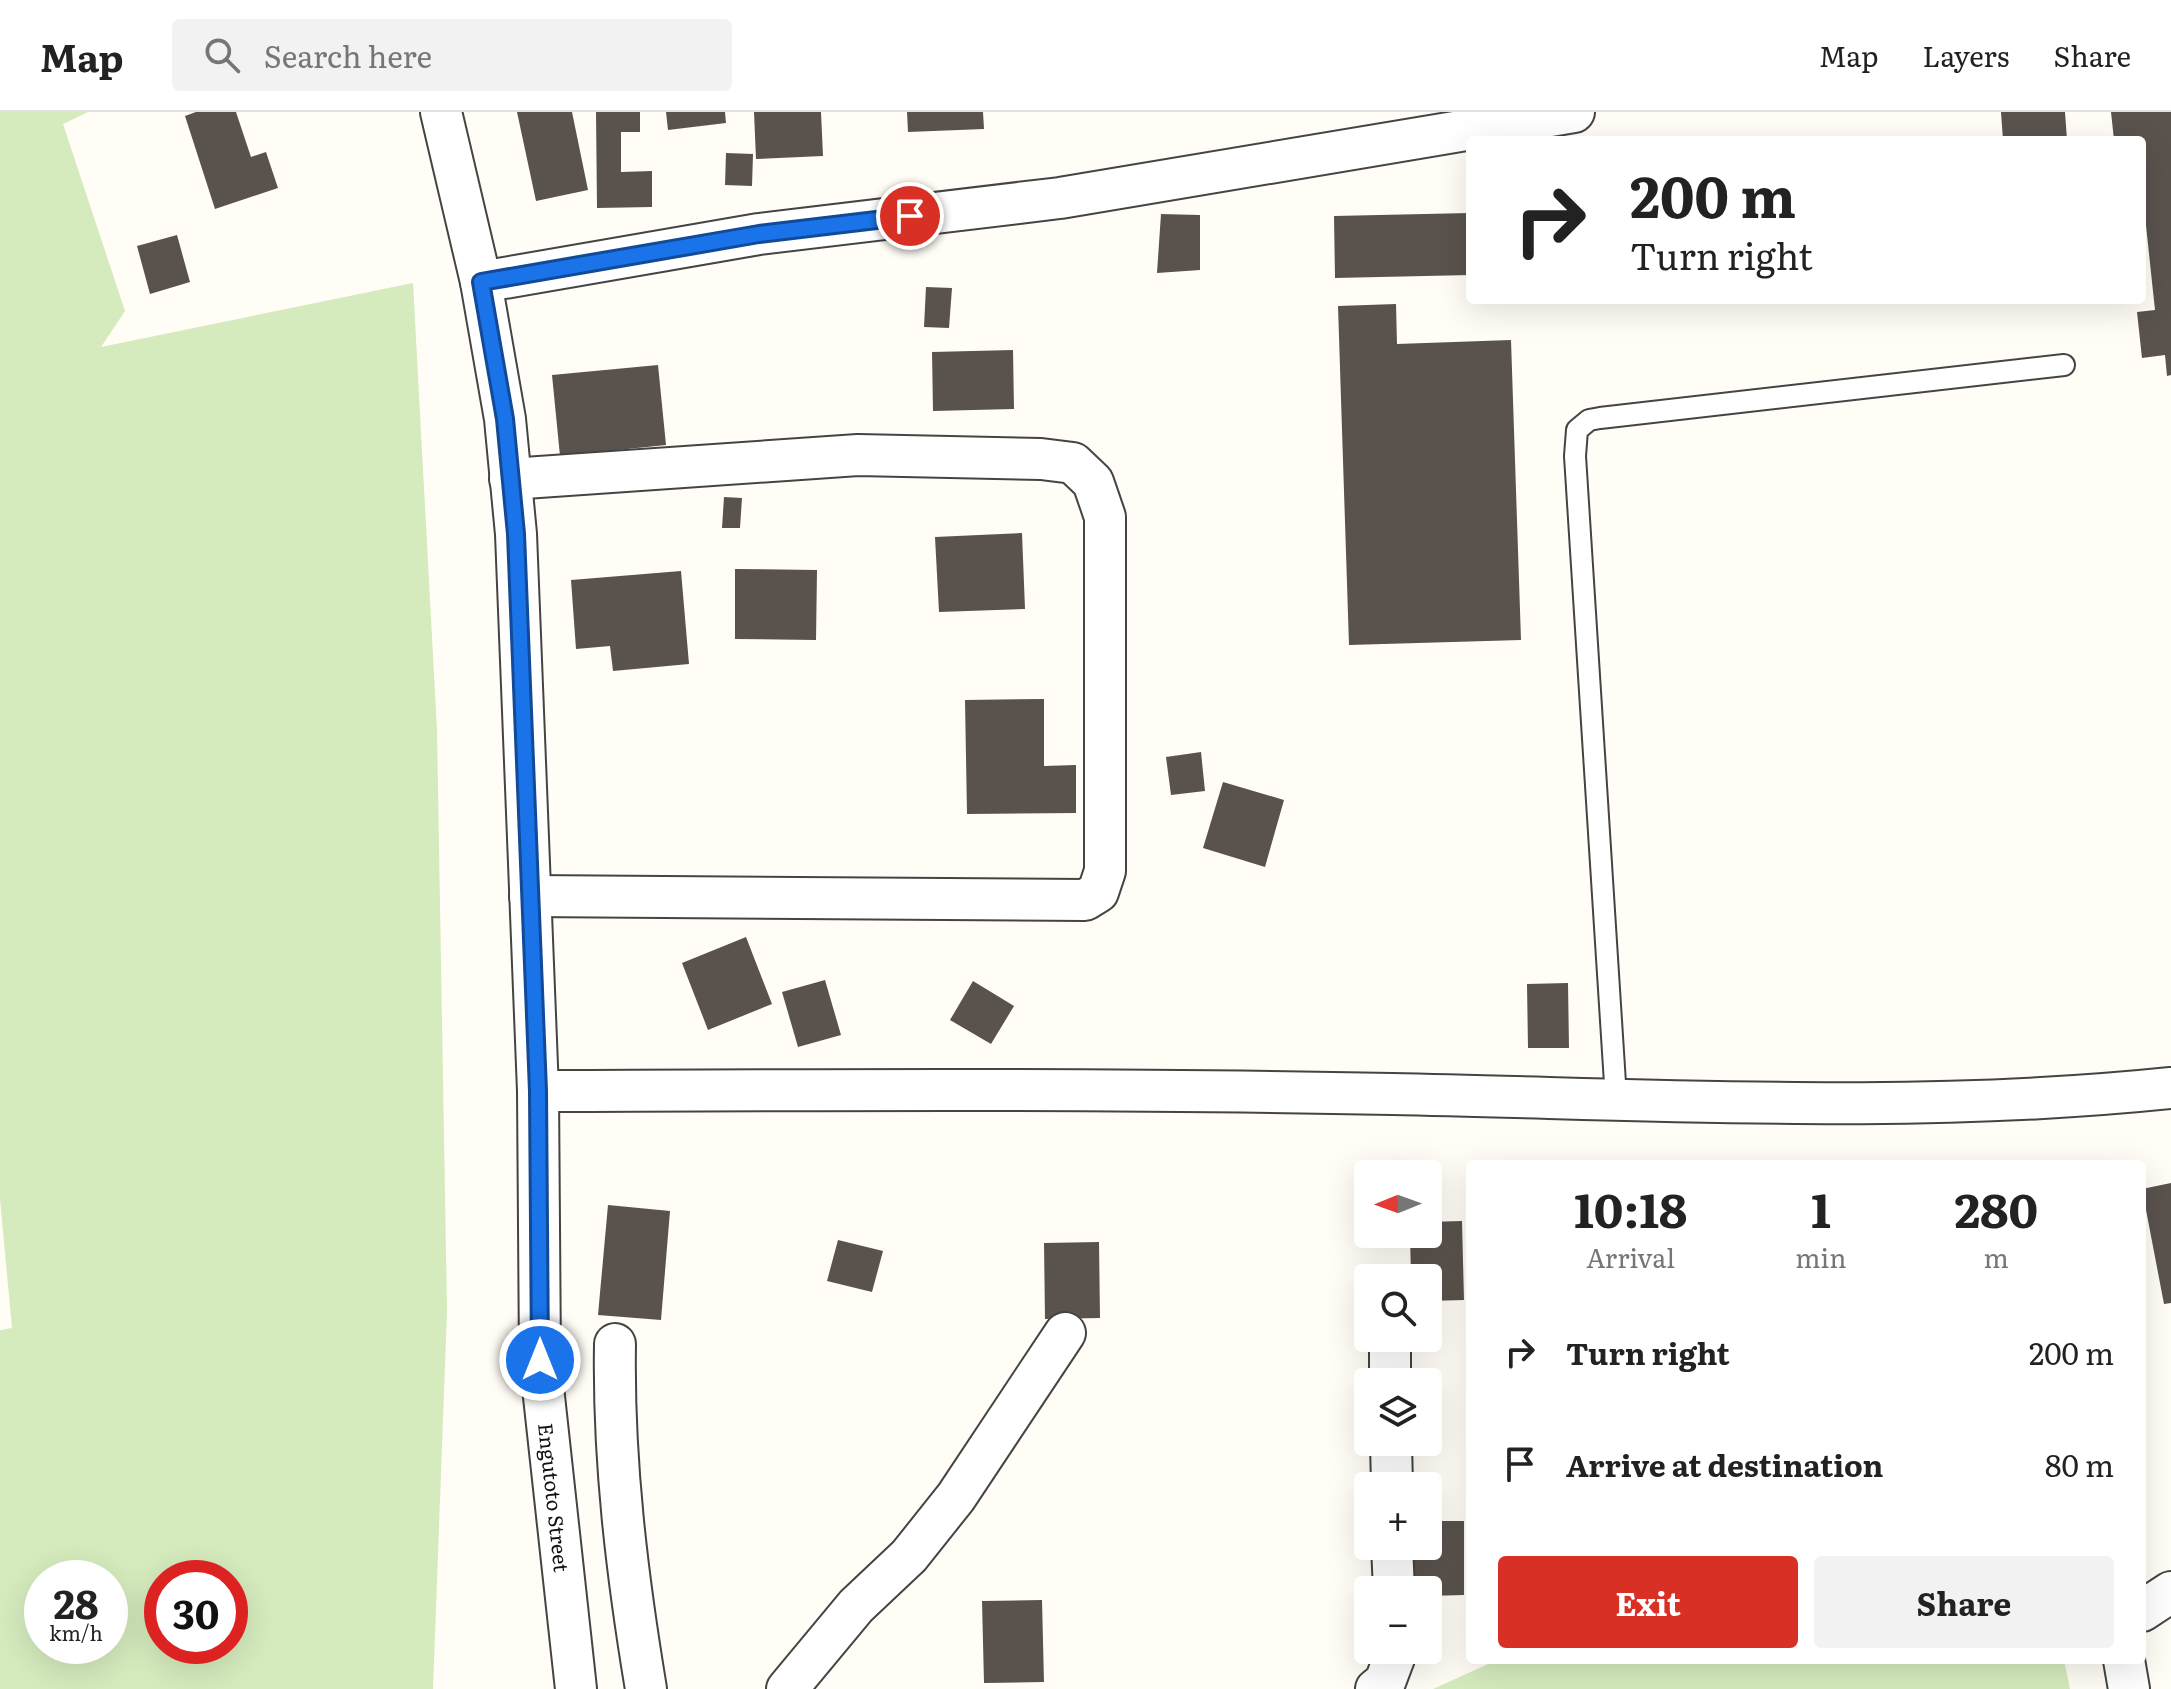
<!DOCTYPE html>
<html lang="en">
<head>
<meta charset="utf-8">
<style>
  body { margin:0; font-family:Literata,serif; background:#f2f2f2; color:#222; height:100vh; display:flex; flex-direction:column; font-size:30px; white-space:nowrap }
  * { box-sizing:border-box; margin:0 }
  p { font-size:26px; color:#767676 }
  .icon { flex:none; width:44px; height:44px; fill:none; stroke:currentColor; stroke-width:2; stroke-linecap:round; stroke-linejoin:round }
  .map { position:relative; flex:1; overflow:hidden }
  .details { position:absolute; left:1466px; top:1048px; width:680px; height:504px; display:flex; flex-direction:column; background:#fff; border-radius:8px; box-shadow:0 8px 32px #0002 }
  .details>* { flex:none }
  .top-card { position:absolute; left:1466px; top:24px; width:680px; height:168px; border-radius:8px; box-shadow:0 8px 32px #0002; background:#fff; color:#222; overflow:hidden }
  .needle { width:52px; rotate:269deg }
  .buttons { position:absolute; left:1354px; top:1048px; display:grid; gap:16px }
  .buttons a { display:grid; place-items:center; width:88px; height:88px; border-radius:8px; background:#fff; box-shadow:0 8px 32px #0002; font-size:40px }
  .speed { position:absolute; left:24px; top:1448px; display:flex; gap:16px; font-size:40px; font-weight:700; text-align:center }
  .speed>* { display:grid; place-content:center; width:104px; height:104px; border-radius:50%; background:#fff; box-shadow:0 8px 32px #0002; line-height:1 }
  .speed small { font-size:20px; font-weight:400 }
  .speed .limit { border:12px solid #d22; background:#fff; color:#111 }
  .pin { position:absolute; display:grid; place-items:center; width:68px; height:68px; color:#fff; margin:-34px; border:4px solid #fff; border-radius:50%; box-shadow:0 2px 8px #0007 }
  .me { position:absolute; width:88px; margin:-44px; rotate:0deg; stroke-linejoin:round; filter:drop-shadow(0 0 6px #0008) }
  .turn { display:flex; align-items:center; gap:28px; height:168px; padding:0 32px; font-size:36px }
  .turn .icon { width:104px; height:104px; stroke-width:2.5 }
  .turn b { display:block; font-size:56px; line-height:68px }
  .eta { display:flex; justify-content:space-evenly; align-items:center; height:136px; text-align:center }
  .eta b { font-size:48px; font-weight:700; line-height:56px }
  .primary-button { display:flex; gap:16px; margin-top:auto; padding:16px 32px }
  .primary-button a { flex:1; height:92px; border-radius:8px; background:#d93025; color:#fff; font-size:32px; font-weight:700; line-height:92px; text-align:center }
  .primary-button a+a { background:#f2f2f2; color:#222 }
  ul { padding:0; list-style:none }
  li { display:flex; align-items:center; gap:24px; height:112px; padding:0 32px }
  li div { flex:1 }
  li b { display:block; font-size:30px }
  li em { font-style:normal }
  header { display:flex; align-items:center; gap:48px; box-sizing:border-box; height:112px; padding:0 40px; background:#fff; border-bottom:2px solid #e0e0e0 }
  header strong { font-size:38px }
  nav { display:flex; gap:44px; margin-inline-start:auto; font-size:28px }
  .search { width:560px; height:72px; background:#f2f2f2; display:flex; align-items:center; gap:20px; box-sizing:border-box; padding:0 28px; border-radius:8px; color:#767676; font-size:30px }
  .map>svg:first-child { display:block }
  .green { fill:#d5ebbd; fill-rule:evenodd }
  .building { fill:#5a524d }
  .lines { fill:none; stroke-linecap:round; stroke-linejoin:round }
  .service-casing { stroke:#444; stroke-width:24 }
  .minor-casing { stroke:#444; stroke-width:44 }
  .service { stroke:#fff; stroke-width:20 }
  .minor { stroke:#fff; stroke-width:40 }
  .route-casing { stroke:#114b97; stroke-width:20 }
  .route { stroke:#1a73e8; stroke-width:14 }
  .labels { text-anchor:middle; dominant-baseline:central; stroke-width:8; stroke-linejoin:round; paint-order:stroke }
  .street-label { font-size:20px; fill:#111; stroke:#fff }
</style>
</head>
<body>
<header>
<strong>Map</strong>
<div class="search"><svg class="icon" aria-label="search" viewBox="0 0 24 24"><circle cx="10" cy="10" r="6"/><path d="M15 15l6 6"/></svg>Search here</div>
<nav><a>Map</a><a>Layers</a><a>Share</a></nav>
</header>
<div class="map">
<svg width="2171" height="1577" viewBox="0 0 2171 1577">
  <rect width="100%" height="100%" fill="#fffdf5"/>
  <path class="green" d="M 0,0 L 88,0 L 63,12 L 125,199 L 101,235 L 413,171 L 437,618 L 447,1199 L 433,1577 L 0,1577 L 0,1218 L 12,1216 L 0,1087 ZM 42,1466 L 110,1466 L 110,1534 L 42,1534 ZM 162,1466 L 230,1466 L 230,1534 L 162,1534 Z
    M 1497,1548 L 2064,1548 L 2070,1577 L 1433,1577 Z"/>
  <path class="building" d="M 196,0 L 236,0 L 251,45 L 266,40 L 278,76 L 215,97 L 185,4 Z
    M 517,0 L 572,0 L 588,78 L 536,89 Z
    M 596,0 L 640,0 L 640,20 L 621,20 L 621,60 L 652,59 L 652,95 L 597,96 Z
    M 666,0 L 725,0 L 726,11 L 668,18 Z
    M 754,0 L 821,0 L 823,44 L 756,47 Z
    M 907,0 L 983,0 L 984,17 L 908,20 Z
    M 2001,0 L 2065,0 L 2067,28 L 2003,28 Z
    M 2111,0 L 2171,0 L 2171,263 L 2167,264 L 2165,243 L 2142,246 L 2137,200 L 2155,198 L 2142,76 L 2142,28 L 2114,28 Z
    M 726,41 L 753,42 L 752,74 L 725,73 Z
    M 1470,101 L 1470,163 L 1335,166 L 1334,104 Z
    M 1161,102 L 1200,103 L 1200,158 L 1157,161 Z
    M 177,123 L 190,170 L 150,182 L 137,134 Z
    M 926,175 L 952,176 L 949,216 L 924,215 Z
    M 1396,192 L 1397,232 L 1511,228 L 1521,528 L 1349,533 L 1338,194 Z
    M 1013,238 L 1014,297 L 933,299 L 932,240 Z
    M 658,253 L 666,333 L 560,344 L 552,263 Z
    M 724,385 L 742,386 L 740,416 L 722,416 Z
    M 1022,421 L 1025,497 L 939,500 L 935,425 Z
    M 735,457 L 817,458 L 816,528 L 735,527 Z
    M 681,459 L 689,552 L 613,559 L 610,534 L 576,537 L 571,468 Z
    M 1044,587 L 1044,654 L 1076,653 L 1076,701 L 967,702 L 965,588 Z
    M 1201,640 L 1205,679 L 1171,683 L 1166,645 Z
    M 1223,670 L 1284,688 L 1265,755 L 1203,736 Z
    M 746,825 L 772,892 L 708,918 L 682,851 Z
    M 825,868 L 841,923 L 798,935 L 782,880 Z
    M 973,869 L 1014,894 L 991,932 L 950,908 Z
    M 1568,871 L 1569,936 L 1528,936 L 1527,872 Z
    M 2171,1071 L 2171,1191 L 2164,1192 L 2142,1077 Z
    M 608,1093 L 670,1099 L 661,1208 L 598,1203 Z
    M 1462,1109 L 1464,1188 L 1428,1189 L 1428,1166 L 1411,1166 L 1410,1122 L 1428,1122 L 1428,1110 Z
    M 838,1128 L 883,1139 L 872,1180 L 827,1169 Z
    M 1099,1130 L 1100,1206 L 1045,1207 L 1044,1131 Z
    M 1428,1409 L 1464,1409 L 1464,1483 L 1428,1484 L 1428,1478 L 1414,1478 L 1413,1434 L 1428,1434 Z
    M 1042,1488 L 1044,1570 L 984,1571 L 982,1489 Z"/>
  <g class="lines">
    <defs>
      <path id="service" d="M 1616,987 L 1575,344 L 1577,318 L 1589,308 L 1600,306 L 2064,253"/>
      <g id="minor">
        <path id="s1" d="M 441,0 L 481,170 L 505,307 L 516,422 L 538,979 L 540,1248 L 576,1577"/>
        <path d="M 481,170 L 759,122 L 1060,86 L 1574,0"/>
        <path d="M 510,367 L 858,343 L 1041,347 L 1073,351 L 1093,370 L 1105,405 L 1105,759 L 1098,780 L 1085,788 L 530,784"/>
        <path d="M 538,979 C 823,978 1107,976 1392,982 C 1650,987 1913,1003 2171,976"/>
        <path d="M 1390,1226 L 1390,1270"/>
        <path d="M 615,1232 C 613,1348 627,1463 646,1577"/>
        <path d="M 1391,1330 L 1392,1374"/>
        <path d="M 1392,1434 L 1394,1478"/>
        <path d="M 2142,1499 L 2171,1480"/>
        <path d="M 2124,1548 L 2129,1577"/>
        <path d="M 787,1577 L 856,1494 L 909,1444 L 956,1385 L 1065,1221"/>
        <path d="M 1376,1577 L 1385,1570 L 1397,1538"/>
      </g>
    </defs>
    <use href="#service" class="service-casing"/>
    <use href="#minor" class="minor-casing"/>
    <use href="#service" class="service"/>
    <use href="#minor" class="minor"/>
  </g>
  <g class="lines">
    <defs>
      <path id="route" d="M 540,1248 L 538,979 L 516,422 L 505,307 L 481,170 L 759,122 L 910,104"/>
    </defs>
    <use href="#route" class="route-casing"/>
    <use href="#route" class="route"/>
  </g>
  <g class="labels">
    <g class="street-label">
      <text stroke="none"><textPath href="#s1" startOffset="1394">Engutoto Street</textPath></text>
    </g>
  </g>
</svg>
<div class="buttons">
<a><svg class="needle" viewBox="-14 -14 28 28"><path d="M0-13l5 13h-10z" fill="#e53935"/><path d="M0 13l5-13h-10z" fill="#767676"/></svg></a>
<a><svg class="icon" aria-label="search" viewBox="0 0 24 24"><circle cx="10" cy="10" r="6"/><path d="M15 15l6 6"/></svg></a>
<a><svg class="icon" aria-label="layers" viewBox="0 0 24 24"><path d="M12 4l9 5-9 5-9-5zM3 14l9 5 9-5"/></svg></a>
<a>+</a>
<a>−</a>
</div>
<div class="speed"><div>28<small>km/h</small></div><div class="limit">30</div></div>
<div class="pin" style="left:910px;top:104px;background:#d93025"><svg class="icon" aria-label="arrive" viewBox="0 0 24 24"><path d="M6 21V4h12l-3 4 3 4H6"/></svg></div>
<svg class="me" style="left:540px;top:1248px" viewBox="-20 -20 40 40"><circle r="17" fill="#1a73e8" stroke="#fff" stroke-width="3"/><path d="M0-11L8 9 0 5-8 9z" fill="#fff"/></svg>
<div class="top-card">
<div class="turn"><svg class="icon" aria-label="right" viewBox="0 0 24 24"><path d="M7 20v-9h11M14 6l5 5-5 5"/></svg><div><b>200 m</b>Turn right</div></div>
</div>
<section class="details">
<div class="eta">
<div><b>10:18</b><p>Arrival</p></div>
<div><b>1</b><p>min</p></div>
<div><b>280</b><p>m</p></div>
</div>
<ul>
<li><svg class="icon" aria-label="right" viewBox="0 0 24 24"><path d="M7 20v-9h11M14 6l5 5-5 5"/></svg><div><b>Turn right</b></div><em>200 m</em></li>
<li><svg class="icon" aria-label="arrive" viewBox="0 0 24 24"><path d="M6 21V4h12l-3 4 3 4H6"/></svg><div><b>Arrive at destination</b></div><em>80 m</em></li>
</ul>
<div class="primary-button"><a>Exit</a><a>Share</a></div>
</section>
</div>
</body>
</html>
